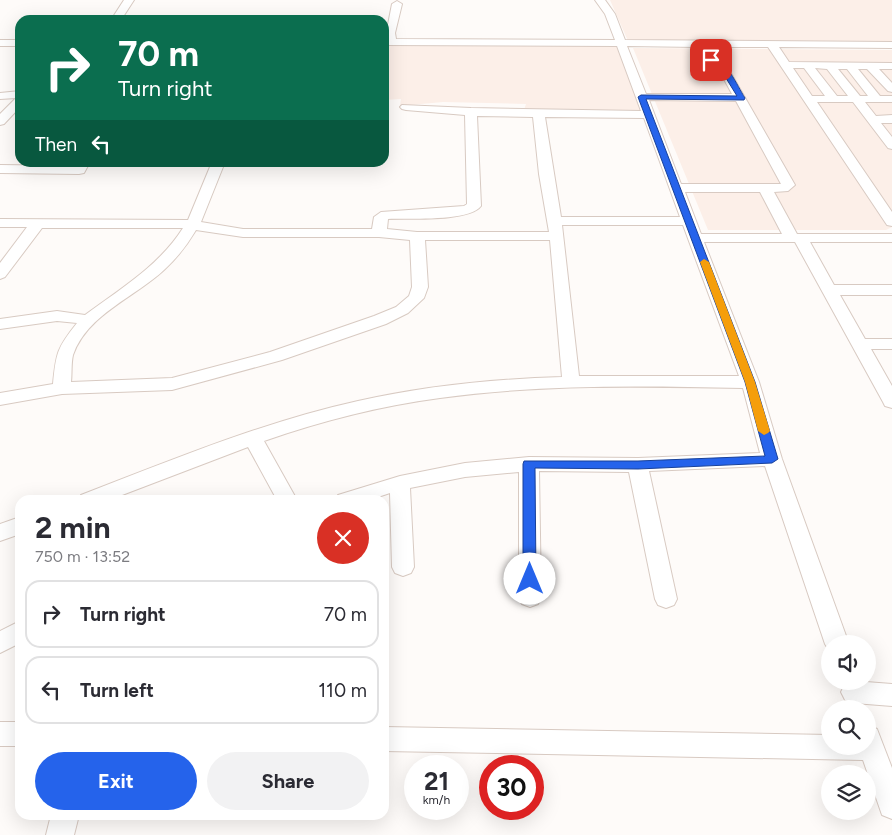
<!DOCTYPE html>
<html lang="en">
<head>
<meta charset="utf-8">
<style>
  body { margin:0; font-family:Figtree,sans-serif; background:#f2f2f3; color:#2b2b33; height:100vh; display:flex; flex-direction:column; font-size:19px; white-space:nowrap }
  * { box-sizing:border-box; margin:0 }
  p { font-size:16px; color:#7c7c81 }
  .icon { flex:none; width:28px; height:28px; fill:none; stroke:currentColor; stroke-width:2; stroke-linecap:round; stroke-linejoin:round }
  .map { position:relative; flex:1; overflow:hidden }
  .sheet { position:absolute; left:15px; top:495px; width:374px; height:325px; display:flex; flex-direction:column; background:#fff; border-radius:15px; box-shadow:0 5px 20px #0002 }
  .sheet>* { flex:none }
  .hud { position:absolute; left:15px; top:15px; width:374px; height:152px; border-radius:15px; box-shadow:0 5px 20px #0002; background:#0b6e4f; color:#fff; overflow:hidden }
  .fabs { position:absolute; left:821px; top:635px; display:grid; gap:10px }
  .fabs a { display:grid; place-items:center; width:55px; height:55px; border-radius:50%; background:#fff; box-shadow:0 5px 20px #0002; font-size:25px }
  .speed { position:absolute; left:404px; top:755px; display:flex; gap:10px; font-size:25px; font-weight:700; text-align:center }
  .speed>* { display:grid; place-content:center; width:65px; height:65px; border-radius:50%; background:#fff; box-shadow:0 5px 20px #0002; line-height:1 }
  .speed small { font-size:12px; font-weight:400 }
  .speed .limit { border:8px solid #d22; background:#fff; color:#111 }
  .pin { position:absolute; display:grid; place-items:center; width:42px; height:42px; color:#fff; margin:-21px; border-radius:10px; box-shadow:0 2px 8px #0006 }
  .me { position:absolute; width:55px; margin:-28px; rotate:0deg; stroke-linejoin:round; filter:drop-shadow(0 0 4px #0008) }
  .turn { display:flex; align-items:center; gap:18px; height:105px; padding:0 20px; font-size:22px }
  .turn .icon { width:65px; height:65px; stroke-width:2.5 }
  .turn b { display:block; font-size:35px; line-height:42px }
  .then { display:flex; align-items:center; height:48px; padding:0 20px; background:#0003; gap:10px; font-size:19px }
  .round { display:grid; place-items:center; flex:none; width:52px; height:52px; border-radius:26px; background:#f2f2f3 }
  .head { display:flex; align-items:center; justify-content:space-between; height:85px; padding:0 20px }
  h1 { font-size:30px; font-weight:700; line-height:38px }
  .action { display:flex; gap:10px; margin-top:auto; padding:10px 20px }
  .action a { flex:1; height:58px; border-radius:30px; background:#2563eb; color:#fff; font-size:20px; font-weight:700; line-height:58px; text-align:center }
  .action a+a { background:#f2f2f3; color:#2b2b33 }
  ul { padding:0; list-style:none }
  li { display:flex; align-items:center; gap:15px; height:68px; margin:0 10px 8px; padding:0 10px; border:2px solid #e1e1e2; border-radius:15px }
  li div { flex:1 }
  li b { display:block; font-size:19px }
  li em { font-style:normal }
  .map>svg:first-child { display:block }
  .built { fill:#fcefe8 }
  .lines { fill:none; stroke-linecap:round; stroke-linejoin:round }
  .minor-casing { stroke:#d8cac2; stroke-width:2 }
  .minor { fill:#fff; fill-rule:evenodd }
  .route { fill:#2563eb; stroke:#184099 }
  .slow { fill:#f59e0b }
</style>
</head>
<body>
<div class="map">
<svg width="892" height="835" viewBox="0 0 892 835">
  <rect width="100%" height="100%" fill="#fefbf9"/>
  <path class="built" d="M 610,0 L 892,0 L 892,42 L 628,41 Z
    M 384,42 L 622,45 L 650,113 L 524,110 L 526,104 L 443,102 L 400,106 L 401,99 L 384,100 Z
    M 633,48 L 892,50 L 892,227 L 886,230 L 708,230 Z"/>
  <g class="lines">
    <defs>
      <path id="minor" d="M 124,0 L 134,0 L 121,20 L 111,20 Z
        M 595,0 L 605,0 L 615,14 L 625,40 L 892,42 L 892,48 L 779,47 L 789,62 L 892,63 L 892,69 L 879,69 L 892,83 L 892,92 L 888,91 L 867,69 L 858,69 L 880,96 L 892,96 L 892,102 L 865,102 L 876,116 L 892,115 L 892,123 L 881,123 L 892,137 L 892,149 L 888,148 L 853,102 L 817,102 L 892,212 L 892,226 L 887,225 L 768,47 L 707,47 L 713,56 L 728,68 L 795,185 L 788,191 L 774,192 L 797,234 L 892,234 L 892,242 L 810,242 L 834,285 L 892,285 L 892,295 L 840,295 L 865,339 L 892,339 L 892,349 L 871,349 L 892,386 L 892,408 L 885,406 L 883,402 L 795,242 L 704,242 L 759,382 L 782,459 L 849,644 L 830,644 L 830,652 L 825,644 L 765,466 L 649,471 L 677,599 L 674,605 L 666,608 L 658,605 L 655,599 L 629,472 L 539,471 L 541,598 L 538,604 L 530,607 L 522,604 L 519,598 L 519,472 L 465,477 L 410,488 L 414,567 L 411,573 L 403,576 L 395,573 L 392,567 L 390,493 L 369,500 L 335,500 L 338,495 L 400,476 L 465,463 L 529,457 L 638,458 L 760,453 L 743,388 C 642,386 540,384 440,398 C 380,406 321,421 264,441 L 297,500 L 277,500 L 248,447 L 109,500 L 78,500 L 81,495 C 172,460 263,422 358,401 C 425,386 493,379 562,377 L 550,240 L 425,240 L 428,287 L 424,298 L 408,313 L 386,324 L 282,360 L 172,390 L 62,394 L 0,405 L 0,393 L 53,384 C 56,353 57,348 77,323 L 57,321 L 0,329 L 0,319 L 57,311 L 85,315 C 120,289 159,266 183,228 L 42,228 L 5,277 L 0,279 L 0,263 L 27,227 L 0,227 L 0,219 L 188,220 L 212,162 L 225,162 L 201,222 L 243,229 L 372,229 L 374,217 L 381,212 L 464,206 L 467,204 L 465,115 L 406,110 L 402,109 L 400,107 L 402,105 L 471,108 L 641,111 L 617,46 L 384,45 L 392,4 L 397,1 L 402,4 L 395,33 L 396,39 L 615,40 L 605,14 ZM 627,46 L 697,47 L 705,60 L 719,70 L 732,94 L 646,94 ZM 793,68 L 804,68 L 825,96 L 812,96 ZM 815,68 L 827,69 L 848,96 L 837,96 ZM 838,69 L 847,69 L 868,96 L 860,96 ZM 649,100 L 736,101 L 781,184 L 681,184 ZM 477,116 L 533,117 L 539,174 L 549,232 L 417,232 L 387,229 L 388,219 C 408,218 469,222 481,206 ZM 545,117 L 644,118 L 680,217 L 561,217 ZM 685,192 L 760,192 L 782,234 L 701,234 ZM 562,225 L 683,225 L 739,376 L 579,376 ZM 196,230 L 243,237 L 379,237 L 410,240 L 412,287 L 409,296 L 396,307 L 374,316 L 270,352 L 172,378 L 71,382 C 72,374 71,363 73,355 C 87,314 136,297 165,269 C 178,257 187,245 196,230 Z
        M 0,40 L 20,40 L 20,46 L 0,46 Z
        M 20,91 L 20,107 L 4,124 L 0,125 L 0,114 L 16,98 L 0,99 L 0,93 Z
        M 77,162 L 90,162 L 84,173 L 79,174 L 0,173 L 0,165 L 75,166 Z
        M 20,517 L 20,534 L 0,541 L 0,524 Z
        M 20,621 L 20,643 L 0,653 L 0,631 Z
        M 853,681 L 892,684 L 892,706 L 854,703 L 845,700 L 841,692 L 845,684 Z
        M 0,722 L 20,722 L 20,746 L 0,746 Z
        M 868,725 L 877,729 L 892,768 L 892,819 L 882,815 L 863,760 L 384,751 L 384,727 L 830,735 L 830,746 L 868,746 Z
        M 51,815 L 79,815 L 74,835 L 46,835 Z"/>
    </defs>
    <use href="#minor" class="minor-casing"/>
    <use href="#minor" class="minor"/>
  </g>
  <path class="route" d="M 709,58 C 726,57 737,86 745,98 L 744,100 L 646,99 L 755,382 L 778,459 L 772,463 L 638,469 L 535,468 L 536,579 L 534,583 L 530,584 L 525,583 L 523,579 L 523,464 L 524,461 L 638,461 L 765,456 L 745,382 L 638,97 L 641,95 L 737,96 L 721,70 L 709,61 Z"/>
  <path class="slow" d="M 704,259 L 709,262 L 755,382 L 770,431 L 768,433 L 764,435 L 758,431 L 745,382 L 700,262 Z"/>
</svg>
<div class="fabs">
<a><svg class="icon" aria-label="sound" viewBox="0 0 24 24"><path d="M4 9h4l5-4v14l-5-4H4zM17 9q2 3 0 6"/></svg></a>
<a><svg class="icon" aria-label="search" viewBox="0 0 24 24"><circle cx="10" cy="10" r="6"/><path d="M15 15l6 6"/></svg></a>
<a><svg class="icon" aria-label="layers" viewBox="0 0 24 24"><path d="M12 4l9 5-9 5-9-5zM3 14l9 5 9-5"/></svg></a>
</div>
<div class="speed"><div>21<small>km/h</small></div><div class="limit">30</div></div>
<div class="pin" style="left:711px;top:60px;background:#d93025"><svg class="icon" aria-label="arrive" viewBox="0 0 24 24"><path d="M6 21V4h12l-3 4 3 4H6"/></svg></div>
<svg class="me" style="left:530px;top:579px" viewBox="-20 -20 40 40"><circle r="19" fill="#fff"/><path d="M0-13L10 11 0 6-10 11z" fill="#2563eb"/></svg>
<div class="hud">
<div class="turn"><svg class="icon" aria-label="right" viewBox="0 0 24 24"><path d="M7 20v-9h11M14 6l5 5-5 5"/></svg><div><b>70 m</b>Turn right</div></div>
<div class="then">Then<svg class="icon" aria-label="left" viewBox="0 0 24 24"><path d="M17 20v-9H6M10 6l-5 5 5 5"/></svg></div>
</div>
<section class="sheet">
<div class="head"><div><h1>2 min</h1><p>750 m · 13:52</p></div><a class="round" style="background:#d93025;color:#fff"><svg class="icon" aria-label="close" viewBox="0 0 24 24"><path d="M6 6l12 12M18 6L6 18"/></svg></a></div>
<ul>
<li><svg class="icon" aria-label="right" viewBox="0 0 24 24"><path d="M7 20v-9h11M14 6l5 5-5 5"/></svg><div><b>Turn right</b></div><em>70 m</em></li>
<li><svg class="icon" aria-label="left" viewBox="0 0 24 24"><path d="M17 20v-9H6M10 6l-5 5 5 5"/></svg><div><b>Turn left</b></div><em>110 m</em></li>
</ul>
<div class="action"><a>Exit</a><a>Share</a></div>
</section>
</div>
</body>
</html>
